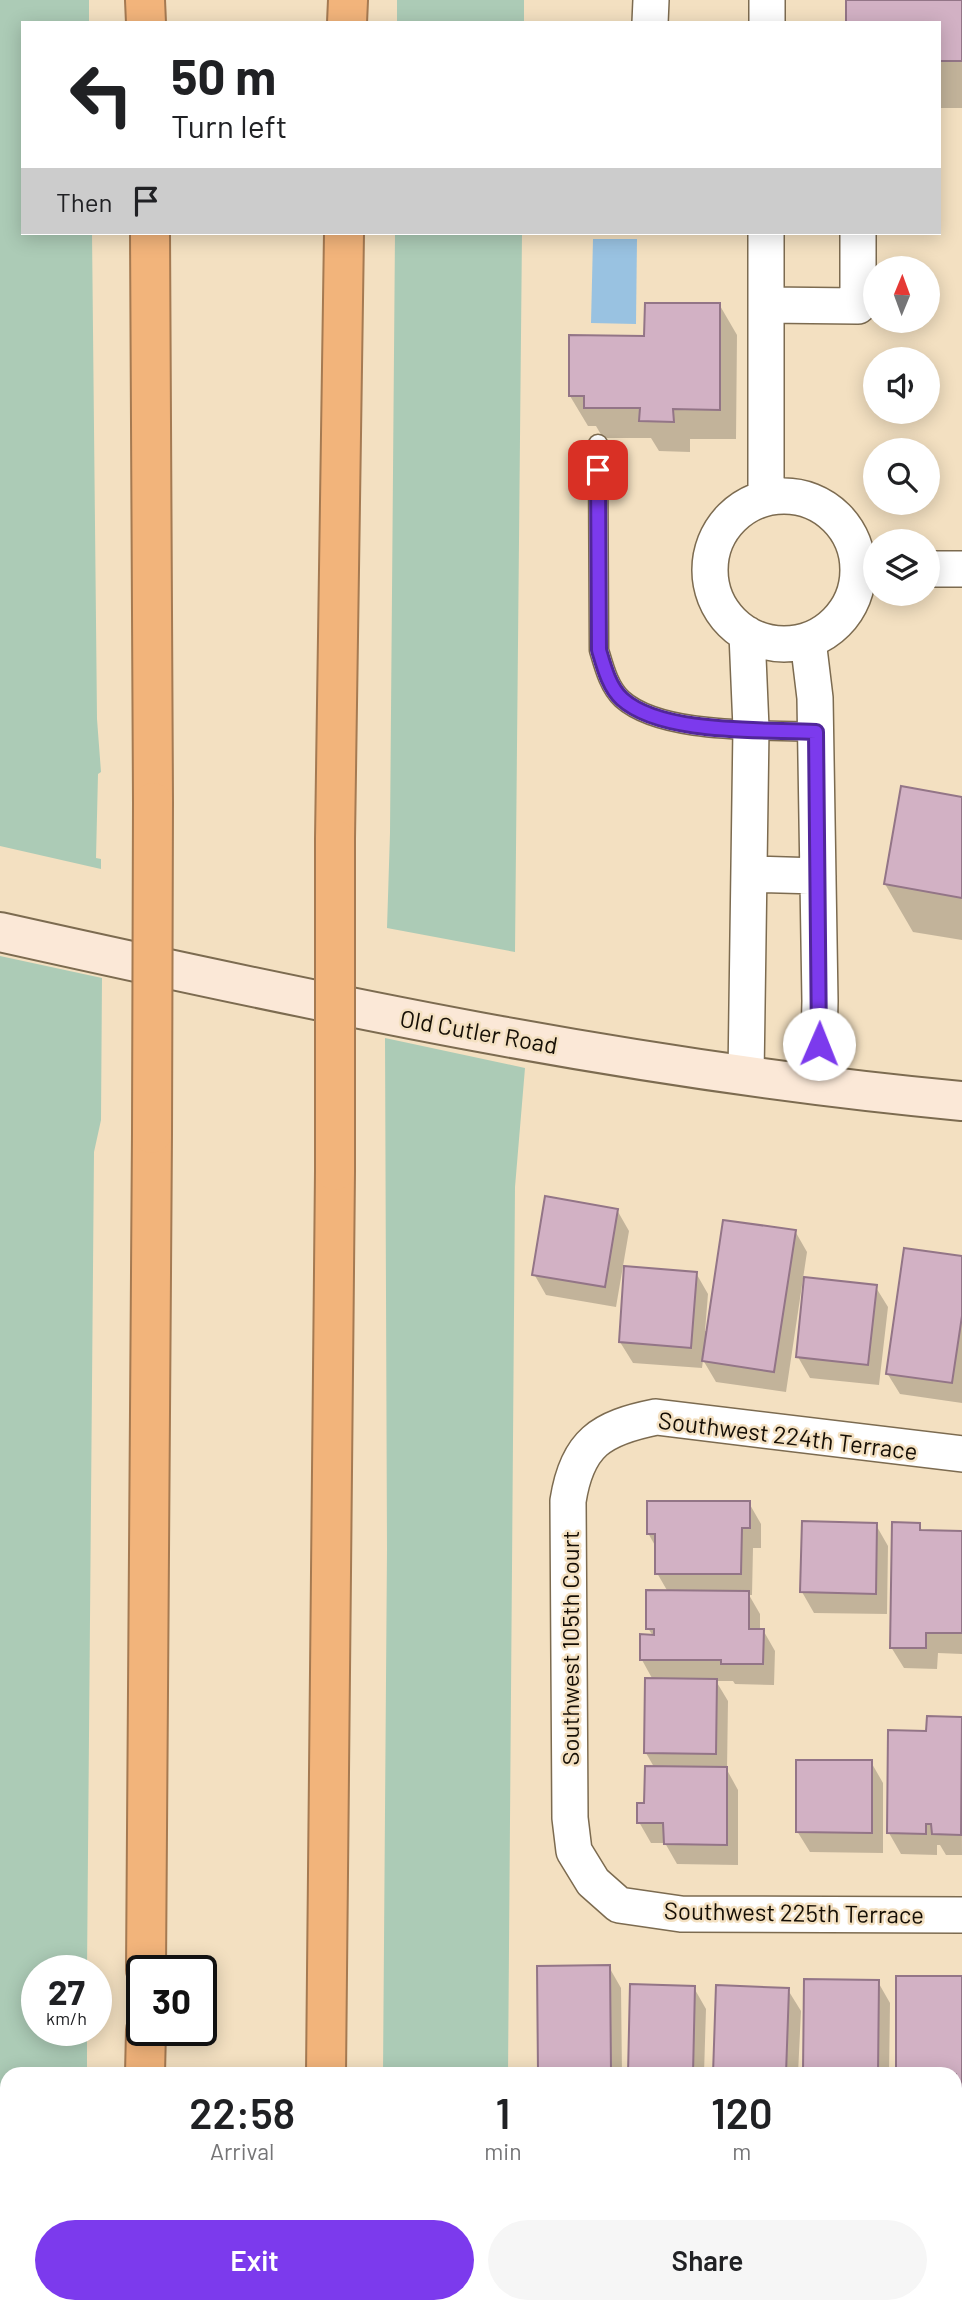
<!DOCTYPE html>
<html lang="en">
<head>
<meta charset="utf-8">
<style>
  body { margin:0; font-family:Barlow,sans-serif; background:#f6f6f6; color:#202124; height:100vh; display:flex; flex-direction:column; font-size:26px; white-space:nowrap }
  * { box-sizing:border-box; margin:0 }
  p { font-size:23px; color:#757577 }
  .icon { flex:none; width:38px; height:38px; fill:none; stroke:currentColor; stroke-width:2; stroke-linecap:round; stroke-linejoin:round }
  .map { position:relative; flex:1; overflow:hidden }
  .panel { position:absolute; left:0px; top:2067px; width:962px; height:247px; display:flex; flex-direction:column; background:#fff; border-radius:21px 21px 0 0; box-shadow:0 4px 18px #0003 }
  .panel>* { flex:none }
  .hud { position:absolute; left:21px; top:21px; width:920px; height:214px; border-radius:0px; box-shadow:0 4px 18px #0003; background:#fff; color:#202124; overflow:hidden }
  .needle { width:46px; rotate:1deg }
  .controls { position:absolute; left:863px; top:256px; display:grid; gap:14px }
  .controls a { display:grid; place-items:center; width:77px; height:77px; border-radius:50%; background:#fff; box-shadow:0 4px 18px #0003; font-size:35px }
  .speed { position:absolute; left:21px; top:1955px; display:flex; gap:14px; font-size:35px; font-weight:700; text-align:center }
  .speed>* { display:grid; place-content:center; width:91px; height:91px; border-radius:50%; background:#fff; box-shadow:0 4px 18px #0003; line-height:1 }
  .speed small { font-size:18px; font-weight:400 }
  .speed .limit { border:4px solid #111; border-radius:10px; background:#fff; color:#111 }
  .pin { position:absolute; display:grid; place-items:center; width:60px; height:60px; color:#fff; margin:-30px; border-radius:14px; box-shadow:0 4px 10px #0006 }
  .me { position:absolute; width:77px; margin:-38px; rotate:1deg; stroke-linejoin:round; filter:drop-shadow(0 0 5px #0008) }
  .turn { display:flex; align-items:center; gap:24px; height:147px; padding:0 35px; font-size:32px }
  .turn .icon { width:91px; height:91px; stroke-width:2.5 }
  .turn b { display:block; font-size:49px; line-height:60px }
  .then { display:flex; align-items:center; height:66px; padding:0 35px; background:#0003; gap:14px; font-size:26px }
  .eta { display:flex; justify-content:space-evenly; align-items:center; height:119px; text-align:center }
  .eta b { font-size:42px; font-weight:600; line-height:49px }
  .button { display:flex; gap:14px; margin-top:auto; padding:14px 35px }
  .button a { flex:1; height:80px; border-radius:42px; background:#7c3aed; color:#fff; font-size:28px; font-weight:600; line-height:80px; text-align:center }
  .button a+a { background:#f6f6f6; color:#202124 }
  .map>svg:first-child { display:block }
  .green { fill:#accbb6 }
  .water { fill:#99c2e1 }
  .shadow { fill:#0003 }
  .building { fill:#d2b1c4; stroke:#937587; stroke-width:2 }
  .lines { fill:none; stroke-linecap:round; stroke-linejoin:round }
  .lane-casing { stroke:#7c6b50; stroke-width:21 }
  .street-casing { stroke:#7c6b50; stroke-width:38 }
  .secondary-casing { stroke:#7c6b50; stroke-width:42 }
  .highway-casing { stroke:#a57a52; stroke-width:42 }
  .lane { stroke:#fff; stroke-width:18 }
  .street { stroke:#fff; stroke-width:35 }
  .secondary { stroke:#fbe8d7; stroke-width:38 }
  .highway { stroke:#f2b47b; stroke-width:38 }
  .highway-bridge-casing { stroke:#a57a52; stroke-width:42; stroke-linecap:butt }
  .highway-bridge { stroke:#f2b47b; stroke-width:38 }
  .route-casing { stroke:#51269a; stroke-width:18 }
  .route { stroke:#7c3aed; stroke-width:12 }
  .labels { text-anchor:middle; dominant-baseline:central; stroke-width:5; stroke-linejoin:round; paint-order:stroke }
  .street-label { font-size:24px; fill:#150e05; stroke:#f3e0c1 }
</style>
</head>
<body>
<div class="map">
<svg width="962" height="2313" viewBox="0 0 962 2313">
  <rect width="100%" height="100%" fill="#f3e0c1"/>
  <path class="green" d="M 0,0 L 89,0 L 89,23 L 23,23 L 23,233 L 92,233 L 97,719 L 101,772 L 98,774 L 96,858 L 101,859 L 101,869 L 0,846 Z
    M 397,0 L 524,0 L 524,23 L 397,23 Z
    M 395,233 L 522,233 L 515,952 L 387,928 L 390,833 Z
    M 0,956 L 102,978 L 101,1120 L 94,1152 L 87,1970 L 37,1970 L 37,2030 L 87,2030 L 87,2074 L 7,2074 L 7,2306 L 84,2307 L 84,2313 L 0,2313 Z
    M 385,1038 L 525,1068 L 515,1187 L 508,2074 L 383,2074 L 387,1549 Z
    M 381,2307 L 499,2306 L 499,2307 L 498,2313 L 381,2313 Z"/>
  <path class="water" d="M 593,239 L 637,239 L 636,324 L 591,323 Z"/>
  <path class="shadow" d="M 848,0 L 962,0 L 962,108 L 940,108 L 940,23 Z
    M 719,304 L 737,335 L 736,439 L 690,439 L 690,452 L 659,451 L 651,438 L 603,438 L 596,426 L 588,426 L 570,396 L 646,337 Z
    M 962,798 L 962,940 L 913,932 L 885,884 Z
    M 617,1210 L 629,1231 L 616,1307 L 546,1295 L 534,1274 Z
    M 795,1231 L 807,1252 L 786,1392 L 716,1382 L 703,1360 L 702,1368 L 633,1363 L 620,1342 L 696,1273 L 708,1294 L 705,1331 L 708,1331 Z
    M 962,1258 L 962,1403 L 900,1394 L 887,1373 Z
    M 803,1279 L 875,1286 L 888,1307 L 879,1385 L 810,1378 L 798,1357 L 806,1279 Z
    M 749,1503 L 761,1524 L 761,1548 L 753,1548 L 752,1595 L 749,1595 L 760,1614 L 760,1631 L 763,1630 L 775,1651 L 774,1685 L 735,1684 L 733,1681 L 716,1681 L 728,1701 L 727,1770 L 738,1790 L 738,1865 L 677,1864 L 665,1843 L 651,1843 L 639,1822 L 646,1805 L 654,1767 L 646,1753 L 653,1680 L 642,1660 L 653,1636 L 648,1628 L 668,1592 L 657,1573 L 657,1549 L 648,1533 Z
    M 876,1525 L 888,1546 L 887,1614 L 814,1613 L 802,1592 Z
    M 919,1525 L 923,1532 L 962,1533 L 962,1654 L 938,1653 L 937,1669 L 904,1668 L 891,1647 Z
    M 961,1718 L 962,1855 L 946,1855 L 940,1845 L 937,1845 L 937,1855 L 901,1854 L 889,1833 L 928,1733 Z
    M 871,1762 L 883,1783 L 883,1853 L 810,1852 L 797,1831 Z
    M 609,1967 L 621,1988 L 622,2074 L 541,2074 L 539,2071 Z
    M 962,1977 L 962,2128 L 956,2128 L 956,2074 Z
    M 878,1982 L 890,2003 L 889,2074 L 806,2074 L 804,2071 Z
    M 694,1988 L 706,2009 L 704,2074 L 630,2074 Z
    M 788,1990 L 801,2011 L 798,2074 L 715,2074 Z
    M 956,2202 L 962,2202 L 962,2279 L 958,2278 L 957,2308 L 938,2308 L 956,2306 Z"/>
  <path class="building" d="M 846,0 L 962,0 L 962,61 L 940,61 L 940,23 L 846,23 Z
    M 645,303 L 720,303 L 720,410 L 673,409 L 674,422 L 639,421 L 640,408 L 584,408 L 584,396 L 569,396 L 569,335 L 644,336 Z
    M 901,786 L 962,797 L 962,898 L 884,884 Z
    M 545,1196 L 618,1209 L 605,1287 L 532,1275 Z
    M 723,1220 L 796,1230 L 774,1372 L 702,1361 Z
    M 904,1248 L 962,1256 L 962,1316 L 952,1383 L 886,1374 Z
    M 624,1266 L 697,1272 L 691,1348 L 619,1342 Z
    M 804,1277 L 877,1285 L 868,1365 L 796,1357 Z
    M 647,1501 L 750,1501 L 750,1528 L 742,1528 L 741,1574 L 655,1574 L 655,1534 L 647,1534 Z
    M 802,1521 L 877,1523 L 876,1594 L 800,1592 Z
    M 892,1522 L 920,1523 L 920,1530 L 962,1531 L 962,1633 L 926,1633 L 926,1648 L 890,1648 Z
    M 646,1590 L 749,1591 L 749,1629 L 764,1629 L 763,1664 L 721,1664 L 721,1660 L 640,1660 L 640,1634 L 654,1635 L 654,1629 L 646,1629 Z
    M 645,1678 L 717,1679 L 716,1754 L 644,1753 Z
    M 927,1716 L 962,1717 L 961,1835 L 932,1834 L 931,1824 L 926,1824 L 926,1834 L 887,1833 L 888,1730 L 926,1731 Z
    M 796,1760 L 872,1760 L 872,1833 L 796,1832 Z
    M 645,1766 L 727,1767 L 727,1845 L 664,1844 L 663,1823 L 637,1823 L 637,1803 L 644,1803 Z
    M 610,1965 L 611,2071 L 538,2072 L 537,1966 Z
    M 896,1976 L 962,1976 L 962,2108 L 956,2107 L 956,2074 L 896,2074 Z
    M 804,1979 L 879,1980 L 878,2073 L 803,2072 Z
    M 630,1984 L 695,1986 L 693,2074 L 628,2074 Z
    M 716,1985 L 789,1988 L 786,2074 L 713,2074 Z
    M 956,2200 L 962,2200 L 962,2259 L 956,2258 Z"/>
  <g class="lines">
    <defs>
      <path id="lane" d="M 598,444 L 599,650 C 604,667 609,687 622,699 C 662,735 764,729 816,732"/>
      <path id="street" d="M 650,23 L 651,0
        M 767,23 L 767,0
        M 766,305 L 858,306 L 858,233
        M710 570a74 74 0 1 1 148 0a74 74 0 1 1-148 0Z
        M 766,498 L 766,233
        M 928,569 L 962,569
        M 808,640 L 815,698 L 820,1001 L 818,1086
        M 749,874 L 818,876
        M 746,1076 L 751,728 L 747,634
        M 962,1454 L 656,1417 C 601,1428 577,1443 568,1501 L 570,1818 L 574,1851 L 593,1882 L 619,1905 L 681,1914 L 962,1915"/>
      <path id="secondary" d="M 0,932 C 318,1003 637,1071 962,1101"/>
      <path id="highway" d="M 145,0 L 146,23
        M 347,23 L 348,0
        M 150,233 L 153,802
        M 335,839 L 344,233
        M 146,1970 L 152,1134
        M 145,2074 L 146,2030
        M 326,2074 L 335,1171
        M 143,2313 L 143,2306
        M 324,2313 L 324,2306"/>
    </defs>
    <use href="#lane" class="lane-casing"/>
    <use href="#street" class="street-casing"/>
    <use href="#secondary" class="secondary-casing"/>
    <use href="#highway" class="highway-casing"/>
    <use href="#lane" class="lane"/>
    <use href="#street" class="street"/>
    <use href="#secondary" class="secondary"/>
    <use href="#highway" class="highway"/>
    <defs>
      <path id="highway-bridge" d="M 152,1134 L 153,802
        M 335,1171 L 335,839"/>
    </defs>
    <use href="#highway-bridge" class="highway-bridge-casing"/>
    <use href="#highway-bridge" class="highway-bridge"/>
  </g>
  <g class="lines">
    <defs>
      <path id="route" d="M 598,470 L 599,650 C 604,667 609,687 622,699 C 662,735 764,729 816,732 L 819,1044"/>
    </defs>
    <use href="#route" class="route-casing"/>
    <use href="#route" class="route"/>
  </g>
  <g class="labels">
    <g class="street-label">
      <text transform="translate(479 1031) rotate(10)">Old Cutler Road</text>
      <text transform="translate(788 1435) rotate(7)">Southwest 224th Terrace</text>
      <text transform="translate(569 1648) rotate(-90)">Southwest 105th Court</text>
      <text transform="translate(794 1912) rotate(1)">Southwest 225th Terrace</text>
    </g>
  </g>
</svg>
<div class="controls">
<a><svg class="needle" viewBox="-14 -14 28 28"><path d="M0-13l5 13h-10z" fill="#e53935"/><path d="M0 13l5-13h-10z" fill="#757577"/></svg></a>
<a><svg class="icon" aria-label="sound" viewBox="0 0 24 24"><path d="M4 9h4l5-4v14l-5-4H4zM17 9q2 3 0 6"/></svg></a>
<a><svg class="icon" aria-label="search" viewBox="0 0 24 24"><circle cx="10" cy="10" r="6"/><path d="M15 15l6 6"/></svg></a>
<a><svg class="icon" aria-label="layers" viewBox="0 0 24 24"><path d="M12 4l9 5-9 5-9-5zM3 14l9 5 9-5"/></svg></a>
</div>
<div class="speed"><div>27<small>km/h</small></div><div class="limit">30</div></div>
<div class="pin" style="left:598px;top:470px;background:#d93025"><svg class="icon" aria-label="arrive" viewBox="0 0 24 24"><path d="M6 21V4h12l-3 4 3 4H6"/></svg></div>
<svg class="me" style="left:819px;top:1044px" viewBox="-20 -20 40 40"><circle r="19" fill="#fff"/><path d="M0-13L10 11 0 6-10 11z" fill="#7c3aed"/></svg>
<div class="hud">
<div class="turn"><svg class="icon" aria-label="left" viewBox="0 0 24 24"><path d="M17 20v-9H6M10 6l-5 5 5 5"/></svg><div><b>50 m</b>Turn left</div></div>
<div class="then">Then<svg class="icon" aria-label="arrive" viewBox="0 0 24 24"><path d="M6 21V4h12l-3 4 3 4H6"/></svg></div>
</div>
<section class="panel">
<div class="eta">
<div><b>22:58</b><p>Arrival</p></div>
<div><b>1</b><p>min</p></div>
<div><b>120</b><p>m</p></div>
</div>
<div class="button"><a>Exit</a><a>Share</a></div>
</section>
</div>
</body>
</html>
